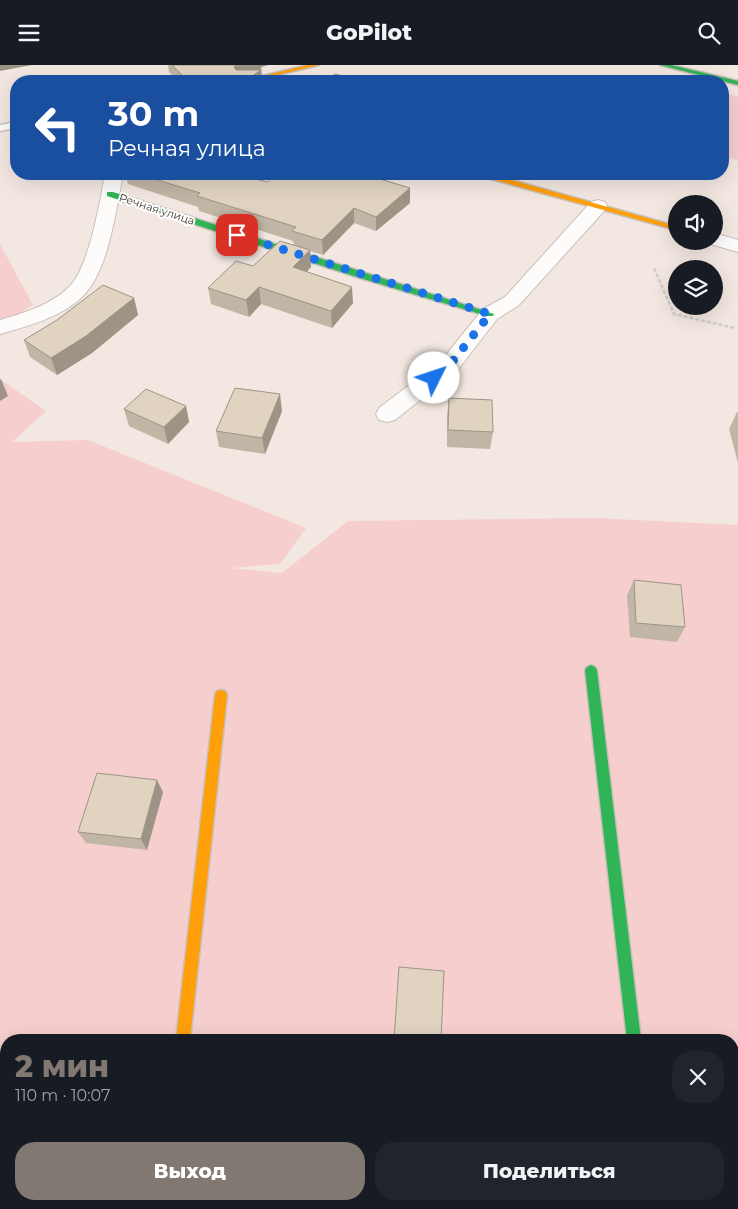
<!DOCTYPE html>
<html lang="ru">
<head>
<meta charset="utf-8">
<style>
  body { margin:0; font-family:Montserrat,sans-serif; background:#20242c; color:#f1f3f6; height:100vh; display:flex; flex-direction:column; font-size:19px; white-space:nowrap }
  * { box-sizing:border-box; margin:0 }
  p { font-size:16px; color:#9ea1a6 }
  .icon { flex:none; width:28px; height:28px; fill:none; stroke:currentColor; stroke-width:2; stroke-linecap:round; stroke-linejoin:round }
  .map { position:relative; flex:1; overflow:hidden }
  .drawer { position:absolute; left:0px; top:969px; width:739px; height:176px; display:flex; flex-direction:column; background:#171b24; border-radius:20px 20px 0 0; box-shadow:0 5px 20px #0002 }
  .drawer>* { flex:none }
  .banner { position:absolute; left:10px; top:10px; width:719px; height:105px; border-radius:20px; box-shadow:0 5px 20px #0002; background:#1a4fa0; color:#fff; overflow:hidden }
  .tools { position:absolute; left:668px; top:130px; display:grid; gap:10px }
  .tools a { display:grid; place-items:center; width:55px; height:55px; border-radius:50%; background:#171b24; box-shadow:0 5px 20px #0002; font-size:25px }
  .pin { position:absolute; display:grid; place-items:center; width:42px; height:42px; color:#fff; margin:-21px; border-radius:10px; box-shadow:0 2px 8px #0006 }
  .me { position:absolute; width:55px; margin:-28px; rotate:49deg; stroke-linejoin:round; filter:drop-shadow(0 0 4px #0008) }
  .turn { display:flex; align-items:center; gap:18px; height:105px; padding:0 15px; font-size:22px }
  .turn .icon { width:65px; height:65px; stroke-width:2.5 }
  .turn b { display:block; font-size:35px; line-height:42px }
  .round { display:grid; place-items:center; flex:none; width:52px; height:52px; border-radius:20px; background:#20242c }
  .headline { display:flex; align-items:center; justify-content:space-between; height:85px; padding:0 15px }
  h1 { font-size:30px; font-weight:800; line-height:38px; color:#807871 }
  .button { display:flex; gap:10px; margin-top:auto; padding:10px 15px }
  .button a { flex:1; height:58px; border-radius:20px; background:#807871; color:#fff; font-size:20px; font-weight:800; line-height:58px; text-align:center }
  .button a+a { background:#20242c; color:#f1f3f6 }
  header { display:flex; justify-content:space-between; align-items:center; height:65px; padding:0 15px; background:#171b24; font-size:22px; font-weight:800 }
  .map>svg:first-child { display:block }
  .green { fill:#f5cecd; fill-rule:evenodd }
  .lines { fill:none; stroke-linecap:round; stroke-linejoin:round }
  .lane-casing { stroke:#c9c0ba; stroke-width:3 }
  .street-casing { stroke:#c9c0ba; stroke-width:2 }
  .fast-casing { stroke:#c9c0ba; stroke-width:3 }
  .slow-casing { stroke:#c9c0ba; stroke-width:3 }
  .path { stroke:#cfccc9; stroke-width:2.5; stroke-dasharray:4 2; stroke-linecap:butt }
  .lane { fill:#fdfcfa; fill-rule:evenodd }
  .street { fill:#fdfcfa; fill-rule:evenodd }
  .fast { fill:#30b455; fill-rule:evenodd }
  .slow { fill:#ff9f0a; fill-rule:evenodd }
  .wall { fill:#c1b5a5 }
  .shaded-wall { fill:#9d9486 }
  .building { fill:#e0d3c0; stroke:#9d9486 }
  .route { stroke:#1a73e8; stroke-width:9; stroke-dasharray:0 16.2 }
  .labels { text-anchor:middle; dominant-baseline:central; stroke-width:4; stroke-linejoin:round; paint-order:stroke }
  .far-street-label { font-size:11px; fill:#423b35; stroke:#fff }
</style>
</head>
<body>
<header><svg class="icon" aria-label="menu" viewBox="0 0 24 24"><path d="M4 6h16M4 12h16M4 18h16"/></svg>GoPilot<svg class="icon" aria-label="search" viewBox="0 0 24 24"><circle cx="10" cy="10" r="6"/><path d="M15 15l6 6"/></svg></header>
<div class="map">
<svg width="738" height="1144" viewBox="0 0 738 1144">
  <rect width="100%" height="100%" fill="#f3e8e1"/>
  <path class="green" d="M 722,28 L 738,31 L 738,95 L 723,91 Z
    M 0,179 L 33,240 L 0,260 Z
    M 0,314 L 46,346 L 12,377 L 88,375 L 306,463 L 280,499 L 231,503 L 282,508 L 348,456 L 595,453 L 738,460 L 738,1144 L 0,1144 ZM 6,975 L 732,975 L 732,1139 L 6,1139 Z"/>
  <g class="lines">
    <defs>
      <path id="lane" d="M 16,57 L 16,63 L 0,66 L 0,60 Z"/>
      <path id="street" d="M 105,109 L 123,109 C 116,144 109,205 83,231 C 62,252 28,261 0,269 L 0,255 C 24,248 51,240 69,222 C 89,203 100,137 105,109 Z
        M 598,135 L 605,137 L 607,141 L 605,145 L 519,240 L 497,254 L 457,306 L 395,355 L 387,357 L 379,355 L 376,349 L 379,343 L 441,296 L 483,244 L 505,232 L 591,137 Z
        M 714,168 L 738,175 L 738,187 L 707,178 L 706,176 L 714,176 Z
        M 145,1139 L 185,1139 L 185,1144 L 145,1144 Z
        M 633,1139 L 673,1139 L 674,1144 L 634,1144 Z"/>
      <path id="fast" d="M 660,0 L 671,0 L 738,16 L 738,20 Z
        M 107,127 L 113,127 L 494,249 L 493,251 L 487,251 L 360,213 L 107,131 Z
        M 591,600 L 595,602 L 597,605 L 641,975 L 627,975 L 585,605 L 587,602 Z"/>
      <path id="slow" d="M 308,0 L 319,0 L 252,16 L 242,16 Z
        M 480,109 L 490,109 L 676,161 L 676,165 L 480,111 Z
        M 221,625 L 225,626 L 227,630 L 190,975 L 176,975 L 215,630 L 217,626 Z"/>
    </defs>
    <use href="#lane" class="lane-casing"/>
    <use href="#street" class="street-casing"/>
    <use href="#fast" class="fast-casing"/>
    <use href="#slow" class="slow-casing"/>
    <path class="path" d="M 654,203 L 674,249 L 735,263"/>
    <use href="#lane" class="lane"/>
    <use href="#street" class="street"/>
    <use href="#fast" class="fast"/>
    <use href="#slow" class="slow"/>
  </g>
  <path class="wall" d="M 168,0 L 268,0 L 261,2 L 262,16 L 178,16 L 169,7 Z
    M 125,109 L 238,109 L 267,117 L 410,123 L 410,138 L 376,166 L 354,158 L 323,190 L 310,186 L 311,202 L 307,207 L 353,238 L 332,263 L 261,239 L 249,252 L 211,239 L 208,223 L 253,201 L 294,180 L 293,176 L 199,146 L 198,142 L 128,119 Z
    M 433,109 L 446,109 L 438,115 Z
    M 134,233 L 138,250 L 92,288 L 57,310 L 30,292 L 24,275 L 57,255 Z
    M 449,333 L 493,367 L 490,384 L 447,382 L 447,350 Z
    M 186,341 L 189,357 L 168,379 L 129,361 L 124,344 Z
    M 282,346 L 265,389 L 219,382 L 216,366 Z
    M 737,347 L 738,347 L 738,398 L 729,364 Z
    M 634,515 L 685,562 L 677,577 L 630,572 L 627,530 Z
    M 163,727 L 147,785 L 86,778 L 78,767 Z
    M 502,1139 L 602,1139 L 603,1144 L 503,1144 Z"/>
  <path class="shaded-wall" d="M 0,0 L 32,0 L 0,6 Z
    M 236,0 L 268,0 L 261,2 L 262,16 L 245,16 L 239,11 L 234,2 Z
    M 439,109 L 446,109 L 438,115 Z
    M 410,123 L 410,138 L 376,166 L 376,152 Z
    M 354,143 L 354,158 L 323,190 L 322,175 Z
    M 310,185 L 311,202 L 294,219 L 293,202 Z
    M 259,222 L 261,239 L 249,252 L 246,235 Z
    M 352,222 L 353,238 L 332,263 L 331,246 Z
    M 134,233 L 138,250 L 92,288 L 57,310 L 51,293 Z
    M 1,314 L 8,331 L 0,336 L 0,315 Z
    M 280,329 L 282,346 L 265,389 L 262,373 Z
    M 186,341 L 189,357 L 168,379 L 164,362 Z
    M 157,715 L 163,727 L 147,785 L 141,774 Z"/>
  <path class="building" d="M 172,0 L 236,0 L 234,2 L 236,5 L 261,5 L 245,16 L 188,16 Z
    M 335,9 L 362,16 L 326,16 Z
    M 138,109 L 238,109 L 267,117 L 277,109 L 363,109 L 410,123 L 376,152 L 354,143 L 322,175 L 292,166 L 296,162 L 197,131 L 200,128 Z
    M 280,176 L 310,185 L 293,202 L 352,222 L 331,246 L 259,222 L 246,235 L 208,223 L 236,196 L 253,201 Z
    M 103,220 L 134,233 L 86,271 L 51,293 L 24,275 L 57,255 Z
    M 235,323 L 280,329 L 262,373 L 216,366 Z
    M 146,324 L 186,341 L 164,362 L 124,344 Z
    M 449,333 L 492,335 L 493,367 L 448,365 Z
    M 634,515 L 681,520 L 685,562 L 636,558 Z
    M 97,708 L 157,715 L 141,774 L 78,767 Z
    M 399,902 L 444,906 L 441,975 L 394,975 Z
    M 507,1139 L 602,1139 L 603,1144 L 508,1144 Z"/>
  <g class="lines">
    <path class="route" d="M 237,170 L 490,249 L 449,301 L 434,313"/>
  </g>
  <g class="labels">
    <g class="far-street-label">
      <text transform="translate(157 144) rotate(18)">Речная улица</text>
    </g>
  </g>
</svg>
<div class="tools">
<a><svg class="icon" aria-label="sound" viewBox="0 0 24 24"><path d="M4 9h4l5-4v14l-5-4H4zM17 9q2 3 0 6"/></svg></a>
<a><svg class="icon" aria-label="layers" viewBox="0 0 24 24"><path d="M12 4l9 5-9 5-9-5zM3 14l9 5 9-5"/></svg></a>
</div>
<div class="pin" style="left:237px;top:170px;background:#d93025"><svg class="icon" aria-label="arrive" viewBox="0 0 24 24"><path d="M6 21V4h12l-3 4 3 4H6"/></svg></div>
<svg class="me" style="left:434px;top:313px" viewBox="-20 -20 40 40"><circle r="19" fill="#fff"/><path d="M0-13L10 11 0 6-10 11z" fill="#1a73e8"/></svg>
<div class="banner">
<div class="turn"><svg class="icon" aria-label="left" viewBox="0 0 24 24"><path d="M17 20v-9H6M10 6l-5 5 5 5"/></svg><div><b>30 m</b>Речная улица</div></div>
</div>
<section class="drawer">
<div class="headline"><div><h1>2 мин</h1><p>110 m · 10:07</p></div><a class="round"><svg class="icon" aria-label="close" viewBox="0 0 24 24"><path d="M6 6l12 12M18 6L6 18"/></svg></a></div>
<div class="button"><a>Выход</a><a>Поделиться</a></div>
</section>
</div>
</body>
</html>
